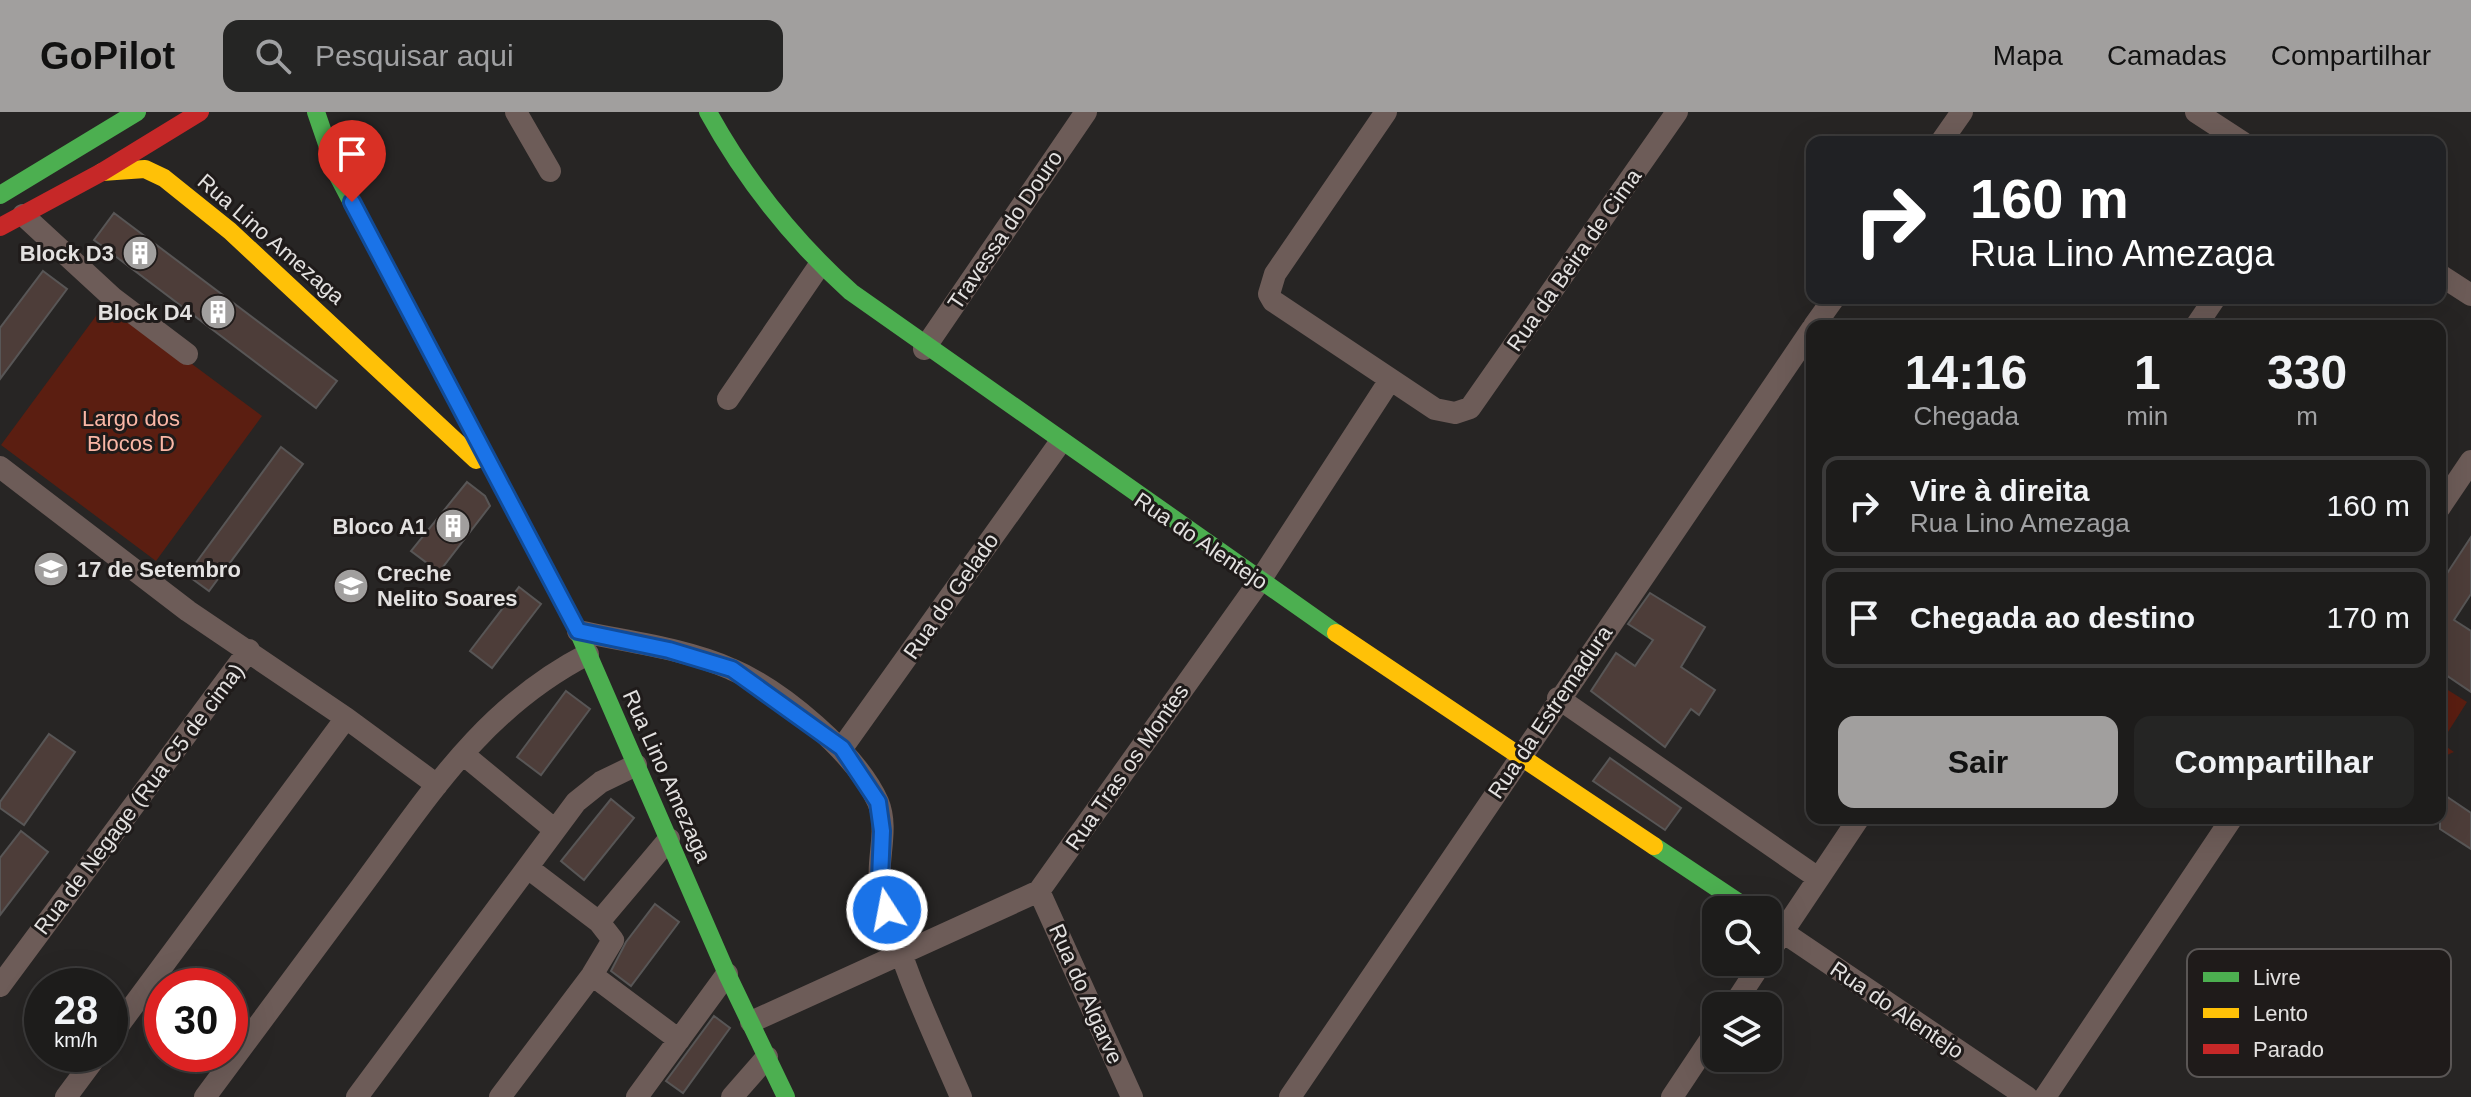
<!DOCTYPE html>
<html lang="pt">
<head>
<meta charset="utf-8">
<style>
  body { margin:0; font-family:Arial,sans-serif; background:#252524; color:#f1f3f6; height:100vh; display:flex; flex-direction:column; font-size:30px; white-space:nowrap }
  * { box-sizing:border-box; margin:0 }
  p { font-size:26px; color:#a0a1a3 }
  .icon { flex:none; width:44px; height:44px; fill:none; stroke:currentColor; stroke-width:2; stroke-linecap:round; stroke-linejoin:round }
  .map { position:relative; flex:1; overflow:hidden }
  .drawer { position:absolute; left:1806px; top:208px; width:640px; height:504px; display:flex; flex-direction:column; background:#1d1c1b; border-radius:16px; box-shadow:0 8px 32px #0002,0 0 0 2px #3b3a3a }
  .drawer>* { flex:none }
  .guide { position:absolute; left:1806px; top:24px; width:640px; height:168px; border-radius:16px; box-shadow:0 8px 32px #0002,0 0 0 2px #3b3a3a; background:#202124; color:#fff; overflow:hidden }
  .fabs { position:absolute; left:1702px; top:784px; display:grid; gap:16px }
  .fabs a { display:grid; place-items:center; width:80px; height:80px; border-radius:16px; background:#1d1c1b; box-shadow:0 8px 32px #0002,0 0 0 2px #3b3a3a; font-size:40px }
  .speed { position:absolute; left:24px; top:856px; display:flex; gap:16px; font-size:40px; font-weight:700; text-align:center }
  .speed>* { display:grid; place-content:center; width:104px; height:104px; border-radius:50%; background:#1d1c1b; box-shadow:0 8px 32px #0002,0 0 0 2px #3b3a3a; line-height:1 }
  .speed small { font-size:20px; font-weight:400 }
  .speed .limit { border:12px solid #d22; background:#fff; color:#111 }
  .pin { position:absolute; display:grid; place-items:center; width:68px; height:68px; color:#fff; margin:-82px -34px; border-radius:50% 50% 50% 0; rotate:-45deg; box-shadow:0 0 8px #0007 }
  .pin .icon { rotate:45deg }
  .me { position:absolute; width:88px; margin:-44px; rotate:349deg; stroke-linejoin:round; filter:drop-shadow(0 0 6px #0008) }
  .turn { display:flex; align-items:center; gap:28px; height:168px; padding:0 32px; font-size:36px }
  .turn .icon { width:104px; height:104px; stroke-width:2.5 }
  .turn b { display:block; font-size:56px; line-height:68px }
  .eta { display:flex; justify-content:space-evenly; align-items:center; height:136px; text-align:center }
  .eta b { font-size:48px; font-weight:700; line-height:56px }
  .button { display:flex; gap:16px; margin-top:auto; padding:16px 32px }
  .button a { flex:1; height:92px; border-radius:16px; background:#a19f9e; color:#111; font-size:32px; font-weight:700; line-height:92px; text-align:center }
  .button a+a { background:#252524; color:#f1f3f6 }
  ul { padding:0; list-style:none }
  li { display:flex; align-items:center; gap:24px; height:100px; margin:0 16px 12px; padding:0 16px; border:4px solid #3b3a3a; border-radius:16px }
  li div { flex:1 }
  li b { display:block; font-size:30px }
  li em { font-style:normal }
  header { display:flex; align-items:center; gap:48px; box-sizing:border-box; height:112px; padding:0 40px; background:#a19f9e; color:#111 }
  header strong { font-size:38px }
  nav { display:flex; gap:44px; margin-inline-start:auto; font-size:28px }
  .search { width:560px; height:72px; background:#252524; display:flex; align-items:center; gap:20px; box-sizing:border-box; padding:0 28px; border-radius:16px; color:#a0a1a3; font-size:30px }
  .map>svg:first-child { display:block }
  .green { fill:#5b1e11 }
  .building { fill:#4d3d39; stroke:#585656; stroke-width:2 }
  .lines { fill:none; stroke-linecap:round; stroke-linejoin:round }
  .street { stroke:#6d5c58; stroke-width:22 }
  .fast { stroke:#4caf50; stroke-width:18 }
  .slow { stroke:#ffc107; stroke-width:18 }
  .jam { stroke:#c62828; stroke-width:18 }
  .route-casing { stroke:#114b97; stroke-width:20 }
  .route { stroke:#1a73e8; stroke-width:14 }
  .labels { text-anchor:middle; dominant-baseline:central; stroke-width:6; stroke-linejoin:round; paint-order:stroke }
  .street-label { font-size:22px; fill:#e3e1e0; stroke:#1f1b1a }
  .poi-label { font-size:22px; font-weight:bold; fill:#e3e1e0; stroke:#1f1b1a; text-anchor:end }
  .park-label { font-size:22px; fill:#fab7a6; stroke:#1f1b1a }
  .key { fill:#1f1b1a; stroke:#5a5655; stroke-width:2 }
  .key-label { font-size:22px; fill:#e3e1e0 }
</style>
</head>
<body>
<header>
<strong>GoPilot</strong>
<div class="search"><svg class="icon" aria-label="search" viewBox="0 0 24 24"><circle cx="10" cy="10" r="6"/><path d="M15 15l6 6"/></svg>Pesquisar aqui</div>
<nav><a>Mapa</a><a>Camadas</a><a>Compartilhar</a></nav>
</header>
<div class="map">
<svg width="2471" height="985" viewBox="0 0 2471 985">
  <rect width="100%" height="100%" fill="#272524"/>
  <path class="green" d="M 107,189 L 262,304 L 156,449 L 1,333 Z
    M 2440,573 L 2467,590 L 2441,631 L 2454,640 L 2440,646 Z"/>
  <path class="building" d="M 114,101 L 337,269 L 316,296 L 94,128 Z
    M 43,159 L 67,177 L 0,267 L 0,216 Z
    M 281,335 L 303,352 L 209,479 L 187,463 Z
    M 467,370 L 485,384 L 490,394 L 439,460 L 411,439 Z
    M 2471,425 L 2471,482 L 2454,508 L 2471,519 L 2471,580 L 2440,559 L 2440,472 Z
    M 519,475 L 541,492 L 492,556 L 470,539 Z
    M 1650,481 L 1705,515 L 1681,555 L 1715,578 L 1699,603 L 1691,597 L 1665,635 L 1591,579 L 1616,541 L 1635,554 L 1653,528 L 1628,512 Z
    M 566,579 L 590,597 L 541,663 L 517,645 Z
    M 49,622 L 75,640 L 24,713 L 0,696 L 0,690 Z
    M 1610,646 L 1681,696 L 1665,718 L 1593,669 Z
    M 2440,680 L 2471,701 L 2471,737 L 2440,717 Z
    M 611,687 L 634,706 L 584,768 L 561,749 Z
    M 21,719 L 48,740 L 0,803 L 0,746 Z
    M 655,792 L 679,810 L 631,874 L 611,859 L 626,830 Z
    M 714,904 L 730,916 L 683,981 L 666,969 Z"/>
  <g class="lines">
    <path class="street" d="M 516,0 L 550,59
      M 1386,0 L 1275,162 L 1269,182 L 1273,189 L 1435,297 L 1455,301 L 1470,296 L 1677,0
      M 2196,0 L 2242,30
      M 1941,30 L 1962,0
      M 23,103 L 113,186 L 187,242
      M 2440,163 L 2471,183
      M 1814,214 L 1834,186
      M 2196,214 L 2215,186
      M 924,237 L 1086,0
      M 728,287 L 819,154
      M 0,355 L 188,499 L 346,606 L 437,673
      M 2440,395 L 2471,349
      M 578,519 C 628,530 684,536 731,557 C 781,578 856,641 878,690 C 890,719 874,751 882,780 C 900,851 932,918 961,985
      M 1558,586 L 1818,766
      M 842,636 L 1059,332
      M 463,642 L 555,718
      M 1039,779 L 1132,985
      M 599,810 L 669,727
      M 1768,810 L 2027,985
      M 1768,842 L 1859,706
      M 592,863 L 679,928
      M 0,874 L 249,538
      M 1733,894 L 1762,850
      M 751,910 L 1039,779 L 1259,470 L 1390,268
      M 110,925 L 346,606
      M 66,985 L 98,942
      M 205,985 C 257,915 309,845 361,775 C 430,682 483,596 588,542
      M 357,985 L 576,690 L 601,670 L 636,653
      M 500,985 L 592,863 L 613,828 L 599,810 L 528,756
      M 637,985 L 727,862
      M 732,985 L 767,945
      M 1290,985 L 1812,217
      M 1672,985 L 1716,919
      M 2045,985 L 2232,706"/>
    <path class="fast" d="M 316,0 L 338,64 L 578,519 L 727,862 L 786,985
      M 708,0 C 746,69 792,127 851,180 L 1336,521
      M 0,83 L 137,0
      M 1654,734 L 1750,798"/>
    <path class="slow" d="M 102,60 L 145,57 L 164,66 L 230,119 L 476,348
      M 1336,521 L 1654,734"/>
    <path class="jam" d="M 0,115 L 102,60 L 200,0"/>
  </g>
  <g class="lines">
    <defs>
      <path id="route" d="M 352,90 L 578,519 L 669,538 L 732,557 L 842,636 L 878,690 L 882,719 L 880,767 L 887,798"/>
    </defs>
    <use href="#route" class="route-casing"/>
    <use href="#route" class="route"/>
  </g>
  <defs>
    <symbol id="building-disc" viewBox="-11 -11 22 22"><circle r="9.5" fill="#a19f9e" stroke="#1f1b1a"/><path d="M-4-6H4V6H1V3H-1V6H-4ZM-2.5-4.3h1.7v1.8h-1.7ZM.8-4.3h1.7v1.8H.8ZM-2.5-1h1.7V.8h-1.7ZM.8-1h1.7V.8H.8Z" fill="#fff"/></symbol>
    <symbol id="university-disc" viewBox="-11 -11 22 22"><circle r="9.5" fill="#a19f9e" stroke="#1f1b1a"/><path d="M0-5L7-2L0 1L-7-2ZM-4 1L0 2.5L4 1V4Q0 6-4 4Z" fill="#fff"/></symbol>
    <symbol id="school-disc" viewBox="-11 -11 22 22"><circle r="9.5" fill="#a19f9e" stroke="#1f1b1a"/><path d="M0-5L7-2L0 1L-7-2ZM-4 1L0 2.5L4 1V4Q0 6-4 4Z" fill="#fff"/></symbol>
  </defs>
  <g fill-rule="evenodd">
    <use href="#building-disc" x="120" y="121" width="40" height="40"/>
    <use href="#building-disc" x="198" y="180" width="40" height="40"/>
    <use href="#building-disc" x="433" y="394" width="40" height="40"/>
    <use href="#university-disc" x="31" y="437" width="40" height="40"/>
    <use href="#school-disc" x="331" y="454" width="40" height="40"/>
  </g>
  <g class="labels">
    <g class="street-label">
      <text transform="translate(1005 118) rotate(-56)">Travessa do Douro</text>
      <text transform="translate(271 127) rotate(41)">Rua Lino Amezaga</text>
      <text transform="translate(1574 148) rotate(-55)">Rua da Beira de Cima</text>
      <text transform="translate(1201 429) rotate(34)">Rua do Alentejo</text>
      <text transform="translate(951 484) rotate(-55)">Rua do Gelado</text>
      <text transform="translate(1550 600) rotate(-56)">Rua da Estremadura</text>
      <text transform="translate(1127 655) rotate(-55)">Rua Tras os Montes</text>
      <text transform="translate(667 664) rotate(66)">Rua Lino Amezaga</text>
      <text transform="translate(139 687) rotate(-53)">Rua de Negage (Rua C5 de cima)</text>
      <text transform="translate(1086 882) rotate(66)">Rua do Algarve</text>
      <text transform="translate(1897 898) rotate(34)">Rua do Alentejo</text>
    </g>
    <g class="poi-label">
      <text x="114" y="141">Block D3</text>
      <text x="192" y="200">Block D4</text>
      <text x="427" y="414">Bloco A1</text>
      <text x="77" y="457" text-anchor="start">17 de Setembro</text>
      <text x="377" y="461" text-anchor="start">Creche<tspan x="377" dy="25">Nelito Soares</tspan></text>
    </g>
    <g class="park-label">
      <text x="131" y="306">Largo dos<tspan x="131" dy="25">Blocos D</tspan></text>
    </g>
  </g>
  <rect x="2187" y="837" width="264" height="128" rx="12" class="key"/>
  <rect x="2203" y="860" width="36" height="10" fill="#4caf50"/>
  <rect x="2203" y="896" width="36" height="10" fill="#ffc107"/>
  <rect x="2203" y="932" width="36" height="10" fill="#c62828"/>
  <g class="key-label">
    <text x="2253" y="873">Livre</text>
    <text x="2253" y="909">Lento</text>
    <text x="2253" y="945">Parado</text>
  </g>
</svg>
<div class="fabs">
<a><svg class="icon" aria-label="search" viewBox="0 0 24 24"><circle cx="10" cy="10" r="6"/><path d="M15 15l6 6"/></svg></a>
<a><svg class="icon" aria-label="layers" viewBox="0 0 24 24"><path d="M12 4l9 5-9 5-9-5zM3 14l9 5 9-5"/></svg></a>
</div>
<div class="speed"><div>28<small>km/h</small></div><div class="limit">30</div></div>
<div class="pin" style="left:352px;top:90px;background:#d93025"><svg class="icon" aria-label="arrive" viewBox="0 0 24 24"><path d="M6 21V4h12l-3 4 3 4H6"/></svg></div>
<svg class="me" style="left:887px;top:798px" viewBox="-20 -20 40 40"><circle r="17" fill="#1a73e8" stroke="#fff" stroke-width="3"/><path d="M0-11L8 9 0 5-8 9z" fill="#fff"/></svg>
<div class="guide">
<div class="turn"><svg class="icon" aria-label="right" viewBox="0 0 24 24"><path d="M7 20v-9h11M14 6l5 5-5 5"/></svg><div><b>160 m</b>Rua Lino Amezaga</div></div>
</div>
<section class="drawer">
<div class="eta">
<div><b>14:16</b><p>Chegada</p></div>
<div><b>1</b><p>min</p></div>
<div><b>330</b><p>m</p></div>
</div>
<ul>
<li><svg class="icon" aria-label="right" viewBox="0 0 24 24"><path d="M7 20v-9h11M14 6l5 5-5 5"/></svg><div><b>Vire à direita</b><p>Rua Lino Amezaga</p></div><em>160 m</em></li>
<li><svg class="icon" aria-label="arrive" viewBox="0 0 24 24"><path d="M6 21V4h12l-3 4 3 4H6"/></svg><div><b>Chegada ao destino</b></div><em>170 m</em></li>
</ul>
<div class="button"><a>Sair</a><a>Compartilhar</a></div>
</section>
</div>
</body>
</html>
